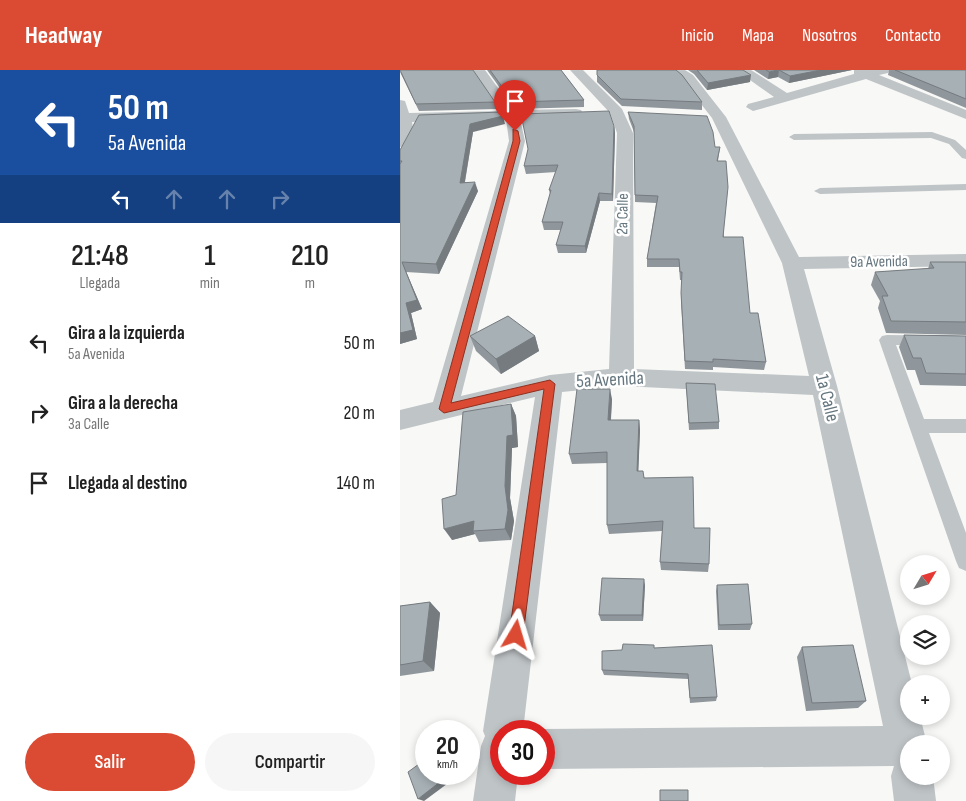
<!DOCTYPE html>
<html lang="es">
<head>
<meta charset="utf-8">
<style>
  body { margin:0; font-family:"Sofia Sans Condensed",sans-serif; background:#f6f6f6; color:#222; height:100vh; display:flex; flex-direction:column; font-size:19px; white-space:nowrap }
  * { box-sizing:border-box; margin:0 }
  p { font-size:16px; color:#767676 }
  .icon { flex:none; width:28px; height:28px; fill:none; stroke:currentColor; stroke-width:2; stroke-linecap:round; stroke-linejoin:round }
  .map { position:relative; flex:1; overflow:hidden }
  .sheet { display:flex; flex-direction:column; background:#fff; width:400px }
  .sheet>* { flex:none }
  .top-card { background:#1a4fa0; color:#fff; overflow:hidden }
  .needle { width:32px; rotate:52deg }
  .tools { position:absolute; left:500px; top:485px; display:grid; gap:10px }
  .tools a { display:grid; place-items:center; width:50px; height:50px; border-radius:50%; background:#fff; box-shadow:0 2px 8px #0003; font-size:25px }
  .speed { position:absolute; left:15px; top:650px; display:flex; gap:10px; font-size:25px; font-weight:700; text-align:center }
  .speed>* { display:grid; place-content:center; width:65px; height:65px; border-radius:50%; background:#fff; box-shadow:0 2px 8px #0003; line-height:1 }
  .speed small { font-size:12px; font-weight:400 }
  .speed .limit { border:8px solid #d22; background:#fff; color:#111 }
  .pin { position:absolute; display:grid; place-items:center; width:42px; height:42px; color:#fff; margin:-51px -21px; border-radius:50% 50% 50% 0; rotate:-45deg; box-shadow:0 0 5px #0007 }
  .pin .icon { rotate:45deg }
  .me { position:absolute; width:55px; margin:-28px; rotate:7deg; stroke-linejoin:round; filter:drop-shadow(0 0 4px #0008) }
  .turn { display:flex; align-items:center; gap:18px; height:105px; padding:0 25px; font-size:22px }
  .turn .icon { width:65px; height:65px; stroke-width:2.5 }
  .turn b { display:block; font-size:35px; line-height:42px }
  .lanes { display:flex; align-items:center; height:48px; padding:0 25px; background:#0003; justify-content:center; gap:25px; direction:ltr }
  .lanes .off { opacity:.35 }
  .eta { display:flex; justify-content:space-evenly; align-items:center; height:85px; text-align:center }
  .eta b { font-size:30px; font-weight:600; line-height:35px }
  .button { display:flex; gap:10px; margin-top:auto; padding:10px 25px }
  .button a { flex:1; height:58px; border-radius:30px; background:#db4b33; color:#fff; font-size:20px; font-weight:600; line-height:58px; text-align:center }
  .button a+a { background:#f6f6f6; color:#222 }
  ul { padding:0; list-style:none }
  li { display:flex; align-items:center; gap:15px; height:70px; padding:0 25px }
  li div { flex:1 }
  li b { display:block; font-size:19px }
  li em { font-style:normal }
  header { display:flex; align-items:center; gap:30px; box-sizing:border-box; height:70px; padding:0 25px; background:#db4b33; color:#fff }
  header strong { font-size:24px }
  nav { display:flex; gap:28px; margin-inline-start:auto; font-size:18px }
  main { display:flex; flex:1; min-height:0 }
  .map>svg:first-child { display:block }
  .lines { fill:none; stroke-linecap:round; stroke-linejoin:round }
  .service { fill:#bfc4c7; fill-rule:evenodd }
  .minor { fill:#bfc4c7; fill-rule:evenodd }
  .wall { fill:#90979c }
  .shaded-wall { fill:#757b7f }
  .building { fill:#a7b0b5; stroke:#757b7f }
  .route { fill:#db4b33; stroke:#8e3121 }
  .labels { text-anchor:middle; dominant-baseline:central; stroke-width:5; stroke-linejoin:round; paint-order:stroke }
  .far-street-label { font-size:16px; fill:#65767f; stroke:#fff }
  .street-label { font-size:19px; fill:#65767f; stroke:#fff }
</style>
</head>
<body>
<header>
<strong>Headway</strong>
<nav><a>Inicio</a><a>Mapa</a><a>Nosotros</a><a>Contacto</a></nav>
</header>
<main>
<section class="sheet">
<div class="top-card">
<div class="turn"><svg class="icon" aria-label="left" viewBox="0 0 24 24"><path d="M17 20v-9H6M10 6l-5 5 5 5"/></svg><div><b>50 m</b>5a Avenida</div></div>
<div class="lanes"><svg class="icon" aria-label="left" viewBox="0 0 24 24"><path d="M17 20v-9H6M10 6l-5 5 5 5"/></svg><svg class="icon off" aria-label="ahead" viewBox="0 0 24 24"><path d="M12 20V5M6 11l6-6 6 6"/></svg><svg class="icon off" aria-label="ahead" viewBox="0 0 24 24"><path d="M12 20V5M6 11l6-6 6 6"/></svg><svg class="icon off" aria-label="right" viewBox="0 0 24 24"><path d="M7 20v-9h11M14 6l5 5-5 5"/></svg></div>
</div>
<div class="eta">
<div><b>21:48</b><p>Llegada</p></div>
<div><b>1</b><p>min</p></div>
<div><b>210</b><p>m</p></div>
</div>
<ul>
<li><svg class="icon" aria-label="left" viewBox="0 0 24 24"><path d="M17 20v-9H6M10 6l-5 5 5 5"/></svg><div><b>Gira a la izquierda</b><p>5a Avenida</p></div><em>50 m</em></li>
<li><svg class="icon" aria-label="right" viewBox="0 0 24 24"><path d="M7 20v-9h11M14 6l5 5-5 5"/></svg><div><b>Gira a la derecha</b><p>3a Calle</p></div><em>20 m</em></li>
<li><svg class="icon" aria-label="arrive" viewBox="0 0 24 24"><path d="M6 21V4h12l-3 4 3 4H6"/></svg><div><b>Llegada al destino</b></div><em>140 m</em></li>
</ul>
<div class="button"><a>Salir</a><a>Compartir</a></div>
</section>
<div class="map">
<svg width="566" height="731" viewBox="0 0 566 731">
  <rect width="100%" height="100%" fill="#f8f8f6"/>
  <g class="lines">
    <path class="service" d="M 532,62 L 555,70 L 566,80 L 566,89 L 562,88 L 549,74 L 531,68 L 394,70 L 389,67 L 394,64 Z
      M 566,114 L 566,120 L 420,124 L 414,121 L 420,118 Z
      M 487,265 L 566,266 L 566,276 L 496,275 L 524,349 L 566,349 L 566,363 L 529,363 L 566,463 L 566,501 L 559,498 L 556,491 L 479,270 L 482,266 Z"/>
    <path class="minor" d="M 73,0 L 85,0 L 114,40 L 176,39 L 181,40 L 183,43 L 181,46 L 176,47 L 120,49 L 125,71 L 61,326 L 150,305 L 209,299 L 217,63 L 210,43 L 170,0 L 183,0 L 222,39 L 233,63 L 234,299 L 409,306 L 382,193 L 312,48 L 283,11 L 271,0 L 285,0 L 293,5 L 326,47 L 399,187 L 566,184 L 566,196 L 404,199 L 437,316 L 512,614 L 509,614 L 509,646 L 520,646 L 527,674 L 509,674 L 509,706 L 533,706 L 536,731 L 494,731 L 491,706 L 494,696 L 144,699 L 144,661 L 138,661 L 144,659 L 483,656 L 413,325 L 221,316 L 162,322 L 123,661 L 101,661 L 101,704 L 118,704 L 115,731 L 73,731 L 81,676 L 85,666 L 83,661 L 135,327 L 0,360 L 0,340 L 33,332 L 109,71 L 106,49 L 12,52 C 14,61 11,68 5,75 L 0,77 L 0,30 L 5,31 L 9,43 L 100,41 Z
      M 336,0 L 351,0 L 387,23 L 454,4 L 454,0 L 490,0 L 488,3 L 479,5 L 566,40 L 566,49 L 466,9 L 353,41 L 346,37 L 348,34 L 374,27 Z"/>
  </g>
  <path class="wall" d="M 87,0 L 161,0 L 184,30 L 184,37 L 115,39 Z
    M 288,0 L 343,0 L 350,12 L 307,20 L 294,4 Z
    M 354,0 L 452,0 L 389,13 L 378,7 L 368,9 Z
    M 489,0 L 566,0 L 566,38 L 488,5 Z
    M 0,2 L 95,32 L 97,39 L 19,41 Z
    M 197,5 L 302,32 L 302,40 L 222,36 L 197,12 Z
    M 228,42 L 315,77 L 320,77 L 318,91 L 324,167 L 366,292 L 364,300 L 313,297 L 313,300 L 285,299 L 281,231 L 282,210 L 280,210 L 279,197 L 247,197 L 247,189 L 256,133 L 235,132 L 234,62 L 229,49 Z
    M 105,54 L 73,62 L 65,112 L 78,121 L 39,204 L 6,202 L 22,239 L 11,243 L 17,269 L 0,274 L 0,80 Z
    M 214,56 L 215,63 L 213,131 L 200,131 L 186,183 L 158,183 L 156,175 L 161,160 L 144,160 L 142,152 L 150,124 L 149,120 L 156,102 L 126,104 L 124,96 Z
    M 530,192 L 566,192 L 566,265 L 486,263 L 478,238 L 480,231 L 471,215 L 475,202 L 528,199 Z
    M 504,265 L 566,266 L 566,316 L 520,315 L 515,300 L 507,300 L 499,277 Z
    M 70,266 L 135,266 L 139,281 L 101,304 L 76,281 Z
    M 286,313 L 319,352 L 319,359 L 289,360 Z
    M 212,329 L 211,350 L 239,350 L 240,360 L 238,401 L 294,458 L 309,494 L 308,502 L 261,500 L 260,492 L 262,461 L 209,464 L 207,455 L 207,393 L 172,394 L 169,384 Z
    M 111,334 L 116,346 L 118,377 L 112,378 L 110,428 L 114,451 L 111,470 L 79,472 L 75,464 L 52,470 L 56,425 Z
    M 245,515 L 243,551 L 201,551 L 199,545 Z
    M 317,515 L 352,554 L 350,560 L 318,560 L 316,521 Z
    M 30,532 L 40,543 L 34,601 L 0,606 L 0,536 Z
    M 254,575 L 254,578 L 317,627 L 316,631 L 290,633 L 288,609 L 204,605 L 202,600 L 222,580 Z
    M 402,577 L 466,631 L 458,638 L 406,641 L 397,587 Z"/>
  <path class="shaded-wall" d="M 379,0 L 378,7 L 368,9 L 369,2 Z
    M 421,0 L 452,0 L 389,13 L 390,6 Z
    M 351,5 L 350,12 L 307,20 L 308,13 Z
    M 102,42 L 105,54 L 73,62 L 63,122 L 60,113 L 70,54 Z
    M 214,56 L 215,63 L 213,131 L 212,124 Z
    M 75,112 L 78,121 L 39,204 L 36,194 Z
    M 199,123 L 200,131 L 186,183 L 185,176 Z
    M 2,192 L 22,239 L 11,243 L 17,269 L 0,274 Z
    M 135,266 L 139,281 L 101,304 L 96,289 Z
    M 210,319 L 212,329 L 210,361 L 208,350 Z
    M 111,334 L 116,346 L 118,377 L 112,378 L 110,428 L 114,451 L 111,470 L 105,459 L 105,416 L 107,366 Z
    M 239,350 L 240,360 L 238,411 L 237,401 Z
    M 74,451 L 73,461 L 75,464 L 52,470 L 44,459 Z
    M 244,509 L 245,515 L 243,551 L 242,545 Z
    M 30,532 L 40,543 L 34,601 L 23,591 Z
    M 48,704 L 53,704 L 55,708 L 24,731 L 18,729 Z"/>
  <path class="building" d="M 0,0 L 73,0 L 95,32 L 16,34 Z
    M 90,0 L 161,0 L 184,30 L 113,32 Z
    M 197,0 L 276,0 L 282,5 L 302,32 L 221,29 L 197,5 Z
    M 297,0 L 343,0 L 351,5 L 308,13 Z
    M 366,0 L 378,0 L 369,2 Z
    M 379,0 L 421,0 L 390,6 Z
    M 495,0 L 566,0 L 566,29 Z
    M 209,41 L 214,56 L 212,124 L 199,123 L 185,176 L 156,175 L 163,152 L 142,152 L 151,120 L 149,120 L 158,95 L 124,96 L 128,79 L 121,44 Z
    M 102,42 L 103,46 L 70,54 L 60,113 L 75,112 L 36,194 L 2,192 L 17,230 L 6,233 L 13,260 L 0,263 L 0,94 L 2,91 L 0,91 L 0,80 L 19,45 Z
    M 228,42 L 307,46 L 313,62 L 315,77 L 320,77 L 317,91 L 326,91 L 328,117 L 323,167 L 343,167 L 350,243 L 358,243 L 366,292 L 313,289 L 313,292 L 285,291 L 281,223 L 282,202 L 280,202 L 279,189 L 247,189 L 258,126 L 235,125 L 234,56 Z
    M 530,192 L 566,192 L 566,252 L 491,251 L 482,226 L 488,226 L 475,202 L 534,198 Z
    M 108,246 L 135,266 L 96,289 L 70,266 Z
    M 504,265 L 566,266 L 566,304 L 526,303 L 521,288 L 513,288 Z
    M 286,313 L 315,314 L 319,352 L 289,353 Z
    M 177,319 L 210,319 L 208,350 L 239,350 L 237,401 L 243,401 L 244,408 L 293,407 L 294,458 L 310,458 L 309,494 L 260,492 L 263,451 L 207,455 L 207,382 L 169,384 Z
    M 111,334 L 113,365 L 107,366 L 105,416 L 108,440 L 105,459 L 73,461 L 74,451 L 44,459 L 42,429 L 56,425 L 63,342 Z
    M 202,508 L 244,509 L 242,545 L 199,545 Z
    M 348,514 L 352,554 L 319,555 L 317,515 Z
    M 30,532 L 23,591 L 0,595 L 0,536 Z
    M 223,574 L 254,575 L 254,578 L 312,575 L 317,627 L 290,628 L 288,604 L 202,600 L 202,581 L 222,580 Z
    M 453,575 L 466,631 L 412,633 L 402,577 Z
    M 26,689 L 26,704 L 48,704 L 49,705 L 18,729 L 8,702 Z
    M 260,720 L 288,720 L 288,731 L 260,731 Z"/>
  <path class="route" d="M 113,59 L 118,61 L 120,71 L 51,333 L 150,310 L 155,314 L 123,565 L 121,570 L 116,572 L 111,570 L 109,565 L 144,319 L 44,343 L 39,339 L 113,71 Z"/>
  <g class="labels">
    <g class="far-street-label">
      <text transform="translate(223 144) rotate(-89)">2a Calle</text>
      <text transform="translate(479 192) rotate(-1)">9a Avenida</text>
    </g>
    <g class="street-label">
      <text transform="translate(210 310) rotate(-3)">5a Avenida</text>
      <text transform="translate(427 328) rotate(76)">1a Calle</text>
    </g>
  </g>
</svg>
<div class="tools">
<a><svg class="needle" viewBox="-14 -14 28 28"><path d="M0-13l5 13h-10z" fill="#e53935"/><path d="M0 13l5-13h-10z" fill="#767676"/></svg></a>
<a><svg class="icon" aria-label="layers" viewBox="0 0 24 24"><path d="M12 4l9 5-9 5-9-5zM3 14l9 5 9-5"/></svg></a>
<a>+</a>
<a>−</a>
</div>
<div class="speed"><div>20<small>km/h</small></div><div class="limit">30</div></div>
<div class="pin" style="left:115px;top:61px;background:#d93025"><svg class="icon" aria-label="arrive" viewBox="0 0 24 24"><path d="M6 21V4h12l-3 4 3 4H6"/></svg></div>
<svg class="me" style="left:116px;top:565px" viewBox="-20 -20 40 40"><path d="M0-17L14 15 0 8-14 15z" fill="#db4b33" stroke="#fff" stroke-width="4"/></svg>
</div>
</main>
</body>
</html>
